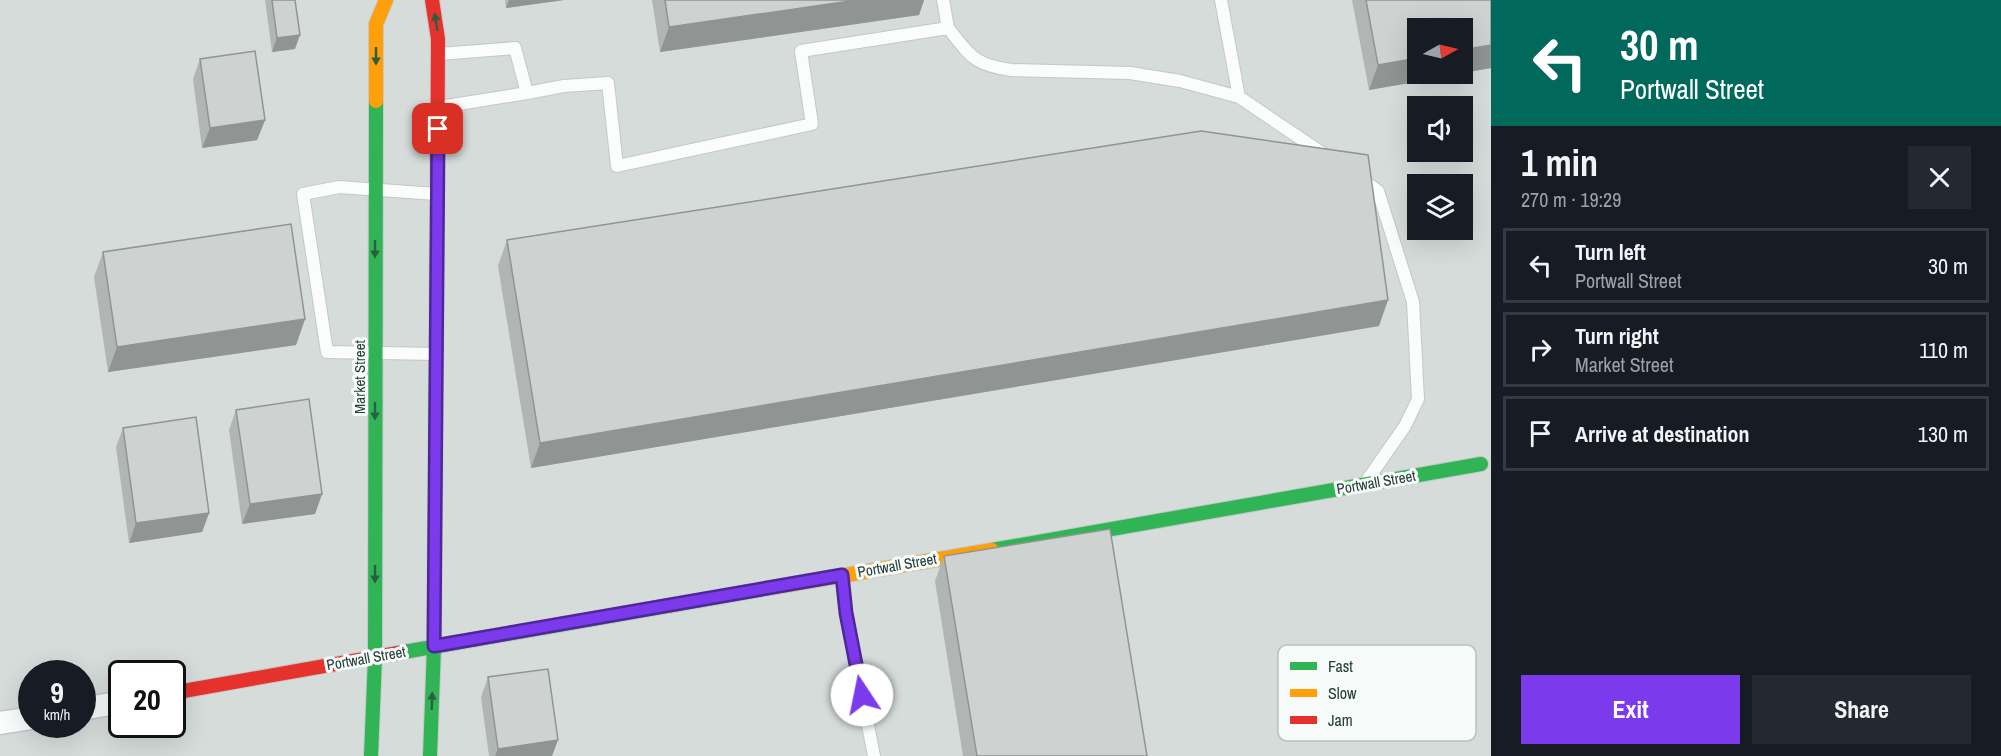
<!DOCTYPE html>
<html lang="en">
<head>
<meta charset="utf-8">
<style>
  body { margin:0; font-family:"Archivo Narrow",sans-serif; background:#242831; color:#f1f3f6; height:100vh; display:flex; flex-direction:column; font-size:22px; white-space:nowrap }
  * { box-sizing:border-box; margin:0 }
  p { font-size:20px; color:#9ea1a6 }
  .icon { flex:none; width:33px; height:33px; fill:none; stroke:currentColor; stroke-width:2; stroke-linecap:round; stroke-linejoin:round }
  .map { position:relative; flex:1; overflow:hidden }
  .details { display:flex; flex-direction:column; background:#171b24; width:510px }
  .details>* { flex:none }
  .guide { background:#00695c; color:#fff; overflow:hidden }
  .needle { width:39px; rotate:82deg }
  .controls { position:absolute; left:1407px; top:18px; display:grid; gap:12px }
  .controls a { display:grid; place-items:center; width:66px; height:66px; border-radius:0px; background:#171b24; box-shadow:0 6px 24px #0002; font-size:30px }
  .speed { position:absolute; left:18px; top:660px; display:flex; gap:12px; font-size:30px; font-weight:700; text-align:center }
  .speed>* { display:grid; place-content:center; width:78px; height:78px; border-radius:50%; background:#171b24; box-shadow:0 6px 24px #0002; line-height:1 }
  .speed small { font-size:15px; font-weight:400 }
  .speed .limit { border:3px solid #111; border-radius:9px; background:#fff; color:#111 }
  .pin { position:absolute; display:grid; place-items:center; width:51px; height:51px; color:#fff; margin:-26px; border-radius:12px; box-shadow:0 3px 9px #0006 }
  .me { position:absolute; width:66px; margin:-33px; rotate:349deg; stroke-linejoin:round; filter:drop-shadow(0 0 4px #0008) }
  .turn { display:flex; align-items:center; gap:21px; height:126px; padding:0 30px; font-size:27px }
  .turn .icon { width:78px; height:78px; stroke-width:2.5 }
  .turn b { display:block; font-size:42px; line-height:51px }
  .round { display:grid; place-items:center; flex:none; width:63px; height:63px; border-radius:0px; background:#242831 }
  .headline { display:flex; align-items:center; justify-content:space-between; height:102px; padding:0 30px }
  h1 { font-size:36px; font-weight:700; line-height:45px }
  .primary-button { display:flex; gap:12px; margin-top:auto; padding:12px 30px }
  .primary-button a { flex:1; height:69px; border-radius:0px; background:#7c3aed; color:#fff; font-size:24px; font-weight:700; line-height:69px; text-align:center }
  .primary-button a+a { background:#242831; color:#f1f3f6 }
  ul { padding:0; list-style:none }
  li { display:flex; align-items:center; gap:18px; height:75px; margin:0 12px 9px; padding:0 18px; border:3px solid #363941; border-radius:0px }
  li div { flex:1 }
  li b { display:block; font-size:22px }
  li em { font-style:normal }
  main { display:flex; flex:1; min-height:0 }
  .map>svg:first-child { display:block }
  .built { fill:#d5dcda; fill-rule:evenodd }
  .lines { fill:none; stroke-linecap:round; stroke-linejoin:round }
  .lane-casing { stroke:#c4c8c7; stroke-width:14 }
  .street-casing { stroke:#c4c8c7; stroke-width:25 }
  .fast-casing { stroke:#c3c9c7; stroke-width:16 }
  .slow-casing { stroke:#c3c9c7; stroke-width:16 }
  .jam-casing { stroke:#c3c9c7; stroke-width:16 }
  .lane { stroke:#fbfcfc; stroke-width:12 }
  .street { stroke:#fbfcfc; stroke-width:22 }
  .fast { stroke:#30b455; stroke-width:14 }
  .slow { stroke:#ff9f0a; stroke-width:14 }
  .jam { stroke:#e5322d; stroke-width:14 }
  .wall { fill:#b1b5b4 }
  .shaded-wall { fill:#909492 }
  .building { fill:#ced3d1; stroke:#909492; stroke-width:1.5 }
  .oneway { fill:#286142 }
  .route-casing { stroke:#51269a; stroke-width:15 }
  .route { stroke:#7c3aed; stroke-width:10 }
  .labels { text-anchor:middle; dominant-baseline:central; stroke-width:6; stroke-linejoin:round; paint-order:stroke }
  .street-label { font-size:15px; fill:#253e3a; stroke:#f6faf8 }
  .key { fill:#f6faf8; stroke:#b7c2bf; stroke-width:1.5 }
  .key-label { font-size:16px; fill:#253e3a }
</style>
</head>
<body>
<main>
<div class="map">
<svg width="1491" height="756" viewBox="0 0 1491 756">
  <rect width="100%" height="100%" fill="#e7ebea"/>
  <path class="built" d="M 0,0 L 1491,0 L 1491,756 L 0,756 ZM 1418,28 L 1462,28 L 1462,74 L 1418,74 ZM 1418,106 L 1462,106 L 1462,152 L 1418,152 ZM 1418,184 L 1462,184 L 1462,230 L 1418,230 ZM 32,674 L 82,674 L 82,724 L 32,724 ZM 122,674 L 172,674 L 172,724 L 122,724 Z"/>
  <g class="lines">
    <defs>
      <path id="lane" d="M 1221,0 L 1239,97 L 1325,155
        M 948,28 C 970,55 973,65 1011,70 L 1130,73 L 1180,81 L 1239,97
        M 439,54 L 515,48 L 527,93 L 440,107
        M 527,93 L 564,86 L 608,83 L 617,166 L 812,124 L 801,51 L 948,28 L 943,0
        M 1360,178 L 1378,191 L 1413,302 L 1418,399 L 1405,426 L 1368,479
        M 435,354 L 327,352 L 303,194 L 339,187 L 436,194
        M 842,576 L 846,613 L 874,756"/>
      <path id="street" d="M 82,709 L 122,702
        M 0,723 L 32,718"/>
      <path id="fast" d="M 992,550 L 1481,464
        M 398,653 L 770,588
        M 371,756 L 375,657 L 376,101
        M 430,756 L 434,646 L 437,226"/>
      <path id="slow" d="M 376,101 L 376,24 L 386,0
        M 770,588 L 992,550"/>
      <path id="jam" d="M 432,0 L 438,39 L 437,226
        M 172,693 L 398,653"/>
    </defs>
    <use href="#lane" class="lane-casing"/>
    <use href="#street" class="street-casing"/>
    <use href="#fast" class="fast-casing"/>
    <use href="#slow" class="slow-casing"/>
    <use href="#jam" class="jam-casing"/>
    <use href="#lane" class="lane"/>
    <use href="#street" class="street"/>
    <use href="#fast" class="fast"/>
    <use href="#slow" class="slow"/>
    <use href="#jam" class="jam"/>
  </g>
  <path class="wall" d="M 265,0 L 295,0 L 295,49 L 272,52 Z
    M 505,0 L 564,0 L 506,8 Z
    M 652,0 L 924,0 L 919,15 L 660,52 Z
    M 1352,0 L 1491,0 L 1491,68 L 1369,90 Z
    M 200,59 L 265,120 L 257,140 L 202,148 L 193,79 Z
    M 507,240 L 1379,326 L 531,468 L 498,266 Z
    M 103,252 L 305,319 L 296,345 L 108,372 L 94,277 Z
    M 236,410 L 322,494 L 315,514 L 242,524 L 229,430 Z
    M 123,428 L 209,513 L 202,532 L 129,543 L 116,447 Z
    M 944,556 L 1147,756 L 963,756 L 935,581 Z
    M 488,677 L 552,756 L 489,756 L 481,697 Z"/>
  <path class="shaded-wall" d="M 509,0 L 564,0 L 506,8 Z
    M 857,0 L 924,0 L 919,15 L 660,52 L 669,27 Z
    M 300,35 L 295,49 L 272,52 L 277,38 Z
    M 1491,45 L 1491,68 L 1462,73 L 1462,50 Z
    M 1418,58 L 1418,74 L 1462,74 L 1369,90 L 1378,65 Z
    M 265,120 L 257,140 L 202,148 L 210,128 Z
    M 1388,300 L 1379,326 L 531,468 L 540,443 Z
    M 305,319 L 296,345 L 108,372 L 117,347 Z
    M 322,494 L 315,514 L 242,524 L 250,504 Z
    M 209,513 L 202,532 L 129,543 L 136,523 Z
    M 558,740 L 552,756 L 495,756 L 498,749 Z"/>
  <path class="building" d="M 272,0 L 295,0 L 300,35 L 277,38 Z
    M 665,0 L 857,0 L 669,27 Z
    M 1366,0 L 1491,0 L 1491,45 L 1462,50 L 1462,28 L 1418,28 L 1418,58 L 1378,65 Z
    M 255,51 L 265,120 L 210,128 L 200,59 Z
    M 1201,131 L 1368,155 L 1388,300 L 540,443 L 507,240 Z
    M 291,224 L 305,319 L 117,347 L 103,252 Z
    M 309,399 L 322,494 L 250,504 L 236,410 Z
    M 196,417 L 209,513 L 136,523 L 123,428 Z
    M 1110,529 L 1147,756 L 977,756 L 944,556 Z
    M 548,669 L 558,740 L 498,749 L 488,677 Z"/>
  <defs><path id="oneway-solid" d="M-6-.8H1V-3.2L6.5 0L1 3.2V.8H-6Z" transform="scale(1.5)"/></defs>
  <g class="oneway">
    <use href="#oneway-solid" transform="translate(436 22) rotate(-99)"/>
    <use href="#oneway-solid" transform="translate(376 56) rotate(90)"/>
    <use href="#oneway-solid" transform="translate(375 249) rotate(90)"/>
    <use href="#oneway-solid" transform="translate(375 411) rotate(90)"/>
    <use href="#oneway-solid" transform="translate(375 574) rotate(90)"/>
    <use href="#oneway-solid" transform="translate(432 701) rotate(-88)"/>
  </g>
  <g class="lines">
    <defs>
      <path id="route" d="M 438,129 L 434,646 L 842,575 L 846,613 L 862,695"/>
    </defs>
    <use href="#route" class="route-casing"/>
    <use href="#route" class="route"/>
  </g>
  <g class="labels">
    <g class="street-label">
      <text transform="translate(359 377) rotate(-90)">Market Street</text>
      <text transform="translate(1376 482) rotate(-10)">Portwall Street</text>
      <text transform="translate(897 565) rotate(-10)">Portwall Street</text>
      <text transform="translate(366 658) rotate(-10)">Portwall Street</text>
    </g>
  </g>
  <rect x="1278" y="645" width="198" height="96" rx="9" class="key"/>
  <rect x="1290" y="662" width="27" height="8" fill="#30b455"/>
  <rect x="1290" y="689" width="27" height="8" fill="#ff9f0a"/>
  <rect x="1290" y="716" width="27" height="8" fill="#e5322d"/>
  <g class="key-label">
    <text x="1328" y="672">Fast</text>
    <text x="1328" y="699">Slow</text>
    <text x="1328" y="726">Jam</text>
  </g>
</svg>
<div class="controls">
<a><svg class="needle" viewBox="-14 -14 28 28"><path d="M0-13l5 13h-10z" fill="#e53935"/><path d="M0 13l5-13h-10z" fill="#9ea1a6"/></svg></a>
<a><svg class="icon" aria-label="sound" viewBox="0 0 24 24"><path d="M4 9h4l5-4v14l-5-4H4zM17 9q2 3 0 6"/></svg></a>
<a><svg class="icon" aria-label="layers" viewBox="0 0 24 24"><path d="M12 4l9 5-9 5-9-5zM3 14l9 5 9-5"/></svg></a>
</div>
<div class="speed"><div>9<small>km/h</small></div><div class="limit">20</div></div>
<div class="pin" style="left:438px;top:129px;background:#d93025"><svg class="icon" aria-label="arrive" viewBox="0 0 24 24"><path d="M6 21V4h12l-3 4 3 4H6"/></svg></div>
<svg class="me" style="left:862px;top:695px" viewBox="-20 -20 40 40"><circle r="19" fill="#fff"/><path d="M0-13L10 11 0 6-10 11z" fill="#7c3aed"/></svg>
</div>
<section class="details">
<div class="guide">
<div class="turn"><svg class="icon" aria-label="left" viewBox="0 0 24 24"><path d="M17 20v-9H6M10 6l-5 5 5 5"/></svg><div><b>30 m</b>Portwall Street</div></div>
</div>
<div class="headline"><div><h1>1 min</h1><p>270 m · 19:29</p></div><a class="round"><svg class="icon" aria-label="close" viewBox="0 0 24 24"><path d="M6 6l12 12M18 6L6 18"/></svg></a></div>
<ul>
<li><svg class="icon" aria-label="left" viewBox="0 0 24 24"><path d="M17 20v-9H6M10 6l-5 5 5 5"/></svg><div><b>Turn left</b><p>Portwall Street</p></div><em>30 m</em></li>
<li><svg class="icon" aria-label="right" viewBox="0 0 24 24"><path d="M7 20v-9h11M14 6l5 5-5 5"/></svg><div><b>Turn right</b><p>Market Street</p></div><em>110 m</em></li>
<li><svg class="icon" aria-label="arrive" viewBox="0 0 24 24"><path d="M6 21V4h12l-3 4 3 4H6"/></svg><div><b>Arrive at destination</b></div><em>130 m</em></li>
</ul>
<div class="primary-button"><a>Exit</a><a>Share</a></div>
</section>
</main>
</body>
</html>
